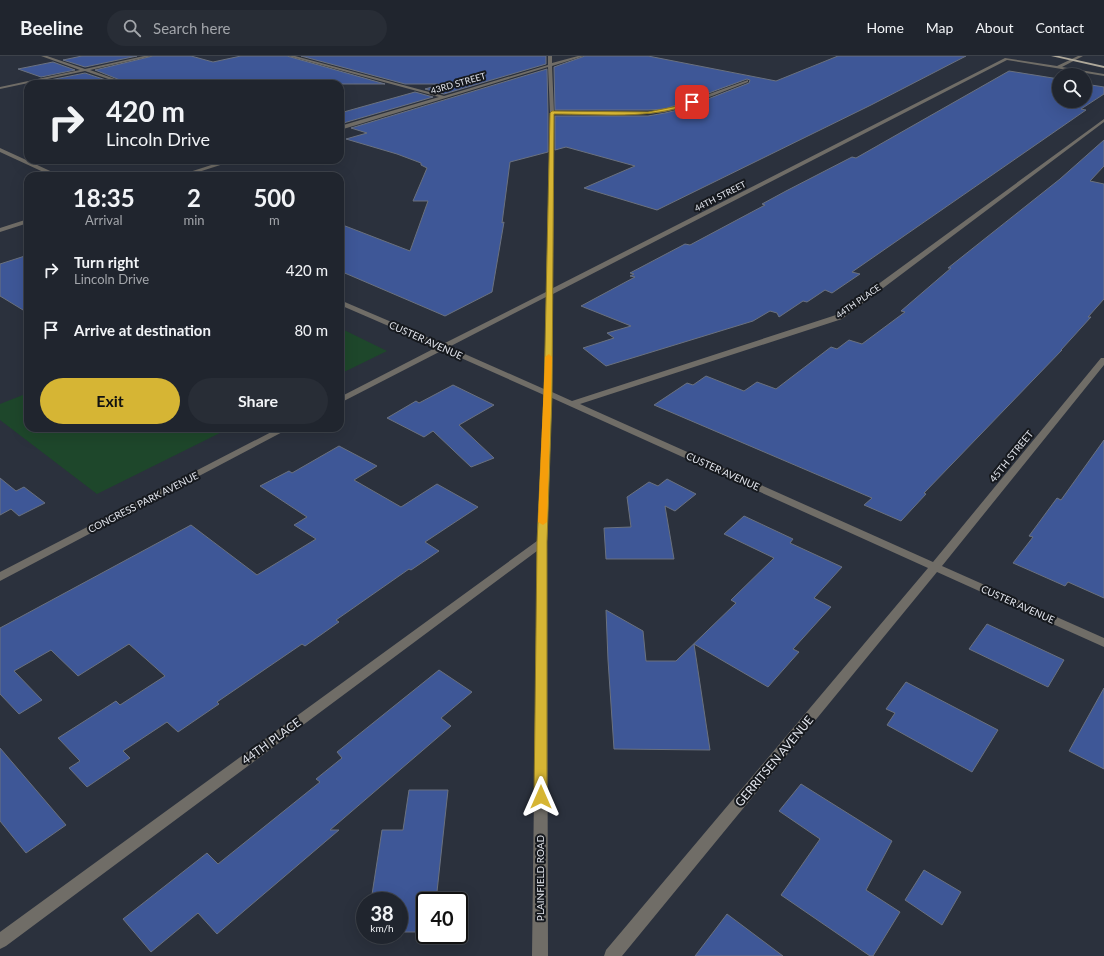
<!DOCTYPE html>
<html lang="en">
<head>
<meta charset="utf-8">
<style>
  body { margin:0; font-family:Lato,sans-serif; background:#282d36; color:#f1f3f6; height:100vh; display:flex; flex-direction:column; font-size:15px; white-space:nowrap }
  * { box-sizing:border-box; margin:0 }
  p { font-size:13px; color:#a2a5aa }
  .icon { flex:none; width:22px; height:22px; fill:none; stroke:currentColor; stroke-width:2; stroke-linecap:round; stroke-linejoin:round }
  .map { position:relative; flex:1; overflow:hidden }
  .panel { position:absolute; left:24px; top:116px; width:320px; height:260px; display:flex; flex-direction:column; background:#20252e; border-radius:12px; box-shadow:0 4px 16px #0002,0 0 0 1px #3d424a }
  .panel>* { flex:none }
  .guide { position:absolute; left:24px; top:24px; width:320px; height:84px; border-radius:12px; box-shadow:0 4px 16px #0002,0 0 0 1px #3d424a; background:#20252e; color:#f1f3f6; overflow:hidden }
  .buttons { position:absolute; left:1052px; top:12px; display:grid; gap:8px }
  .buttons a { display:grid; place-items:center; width:40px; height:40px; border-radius:50%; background:#20252e; box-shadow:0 4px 16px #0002,0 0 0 1px #3d424a; font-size:20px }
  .speed { position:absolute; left:356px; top:836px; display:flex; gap:8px; font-size:20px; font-weight:700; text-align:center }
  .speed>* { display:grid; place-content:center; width:52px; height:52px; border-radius:50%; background:#20252e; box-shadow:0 4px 16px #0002,0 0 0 1px #3d424a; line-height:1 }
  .speed small { font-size:10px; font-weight:400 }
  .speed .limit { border:2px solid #111; border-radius:6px; background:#fff; color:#111 }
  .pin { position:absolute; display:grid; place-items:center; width:34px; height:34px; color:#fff; margin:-17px; border-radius:8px; box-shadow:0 2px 6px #0006 }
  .me { position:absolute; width:44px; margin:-22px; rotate:0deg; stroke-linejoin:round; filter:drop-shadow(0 0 3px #0008) }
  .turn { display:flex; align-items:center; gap:14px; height:84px; padding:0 16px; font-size:18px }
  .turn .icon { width:52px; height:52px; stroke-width:2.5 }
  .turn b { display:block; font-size:28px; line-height:34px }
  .eta { display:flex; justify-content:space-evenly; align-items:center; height:68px; text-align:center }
  .eta b { font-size:24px; font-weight:700; line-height:28px }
  .button { display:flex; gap:8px; margin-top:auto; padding:8px 16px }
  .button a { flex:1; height:46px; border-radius:24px; background:#d6b534; color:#111; font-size:16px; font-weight:700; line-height:46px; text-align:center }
  .button a+a { background:#282d36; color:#f1f3f6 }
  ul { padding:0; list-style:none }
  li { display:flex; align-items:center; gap:12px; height:60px; padding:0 16px }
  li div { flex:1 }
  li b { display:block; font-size:15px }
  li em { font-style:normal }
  header { display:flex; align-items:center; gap:24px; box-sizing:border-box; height:56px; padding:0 20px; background:#20252e; border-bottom:1px solid #3d424a }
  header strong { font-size:19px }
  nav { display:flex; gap:22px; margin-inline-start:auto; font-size:14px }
  .search { width:280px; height:36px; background:#282d36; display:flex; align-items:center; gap:10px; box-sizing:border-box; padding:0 14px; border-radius:22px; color:#a2a5aa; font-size:15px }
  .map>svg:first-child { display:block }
  .green { fill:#1e472b }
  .building { fill:#3e5797; stroke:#6a717f }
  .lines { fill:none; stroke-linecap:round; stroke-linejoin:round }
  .minor { fill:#706d67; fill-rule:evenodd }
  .major { fill:#afa99b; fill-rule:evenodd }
  .route { fill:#d6b534; stroke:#8b7622 }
  .slow { fill:#f59e0b }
  .labels { text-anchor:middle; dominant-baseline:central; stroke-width:4; stroke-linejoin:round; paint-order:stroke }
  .far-street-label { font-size:9px; fill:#e1e4ec; stroke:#16191e }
  .street-label { font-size:10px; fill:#e1e4ec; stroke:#16191e }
  .near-street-label { font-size:12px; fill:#e1e4ec; stroke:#16191e }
</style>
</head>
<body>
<header>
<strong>Beeline</strong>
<div class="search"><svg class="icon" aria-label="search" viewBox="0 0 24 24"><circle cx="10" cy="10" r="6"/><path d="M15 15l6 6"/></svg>Search here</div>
<nav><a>Home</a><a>Map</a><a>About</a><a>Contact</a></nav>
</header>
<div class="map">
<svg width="1104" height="900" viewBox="0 0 1104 900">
  <rect width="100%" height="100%" fill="#2b313d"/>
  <path class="green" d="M 340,272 L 387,295 L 340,318 Z
    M 28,337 L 28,372 L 230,372 L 97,438 L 0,364 L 0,348 Z"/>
  <path class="building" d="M 82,0 L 137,0 L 85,11 L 63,4 Z
    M 153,0 L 191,0 L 213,6 L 241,0 L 287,0 L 385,28 L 130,28 L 95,14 Z
    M 301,0 L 546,0 L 546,8 L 444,38 L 425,33 L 439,29 L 438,28 L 405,28 Z
    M 585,0 L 648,0 L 776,25 L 838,0 L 966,0 L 871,49 L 657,154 L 584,132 L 635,110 L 566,91 L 555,94 L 555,60 L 648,60 L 665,57 L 682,53 L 749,27 L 750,24 L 747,23 L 665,53 L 648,54 L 555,54 L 554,11 Z
    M 53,6 L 75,14 L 41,21 L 18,13 Z
    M 547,13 L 548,57 L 548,96 L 510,106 L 502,167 L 504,166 L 492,236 L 445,260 L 340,215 L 340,168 L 410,195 L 428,145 L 413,145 L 427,112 L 421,109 L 421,107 L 397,98 L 346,83 L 367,77 L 351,72 Z
    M 1009,15 L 1059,23 L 1059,45 L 1085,45 L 1085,28 L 1104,31 L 1104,38 L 1081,53 L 1086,54 L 852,216 L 860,218 L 832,237 L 825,234 L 807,246 L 803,245 L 779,261 L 777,257 L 770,255 L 753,265 L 606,310 L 583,292 L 614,282 L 607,277 L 631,270 L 581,250 L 635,221 L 630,220 L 634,218 L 630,217 L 685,188 L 690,189 L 765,149 L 762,148 L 786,135 L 852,101 L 856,102 Z
    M 85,17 L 118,28 L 62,28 L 50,24 Z
    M 415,36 L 433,41 L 340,68 L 340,57 Z
    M 1104,84 L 1104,110 L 1090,125 L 1104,128 L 1104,243 L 1088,261 L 1091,261 L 1061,294 L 1062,294 L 924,437 L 926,438 L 901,465 L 864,449 L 872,442 L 654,349 L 687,327 L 693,329 L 706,320 L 744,335 L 757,326 L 776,333 L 831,291 L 837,293 L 849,284 L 862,288 L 905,256 L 901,255 L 951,212 L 948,212 L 1060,123 Z
    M 28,199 L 28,257 L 0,240 L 0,208 Z
    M 453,329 L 494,349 L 459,369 L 494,402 L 471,411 L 433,375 L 424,381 L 387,362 L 416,345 L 419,347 Z
    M 1104,384 L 1104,542 L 1068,526 L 1065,530 L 1013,507 L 1033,481 L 1029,480 L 1057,442 L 1061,444 Z
    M 339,390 L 377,410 L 354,424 L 401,451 L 437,428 L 478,451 L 425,486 L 439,495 L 411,514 L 409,513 L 336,564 L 339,566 L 305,590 L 302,588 L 217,646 L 219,648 L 178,676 L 167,666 L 123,695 L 130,702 L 87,731 L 69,712 L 80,705 L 58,682 L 116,645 L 120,649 L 165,620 L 129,588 L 78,620 L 51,594 L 14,615 L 42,644 L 19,658 L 0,638 L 0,572 L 191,469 L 257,519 L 316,483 L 294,469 L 307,461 L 260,430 L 289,415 L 292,417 Z
    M 0,422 L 16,435 L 24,431 L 45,447 L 19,460 L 11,453 L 0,459 Z
    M 667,423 L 696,438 L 675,455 L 665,450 L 674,503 L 606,503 L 604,472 L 631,471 L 627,441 L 649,426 L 658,430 Z
    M 744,460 L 793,483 L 790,487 L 842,511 L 814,542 L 831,551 L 793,593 L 799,596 L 768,631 L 694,588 L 710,694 L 614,693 L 608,604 L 606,554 L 643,575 L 646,605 L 676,605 L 736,547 L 731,544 L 774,502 L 724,478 Z
    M 987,568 L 1064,604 L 1048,631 L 969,593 Z
    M 439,614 L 472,636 L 441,662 L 451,670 L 330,774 L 339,774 L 217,878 L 198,857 L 151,896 L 123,863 L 207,797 L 218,808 L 320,726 L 316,723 L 342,702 L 337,696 Z
    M 906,626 L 998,674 L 972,716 L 887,669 L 895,657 L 886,653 Z
    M 1104,632 L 1104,713 L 1069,695 Z
    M 0,692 L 66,769 L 26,797 L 0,765 Z
    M 801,728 L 892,785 L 866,834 L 900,856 L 873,900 L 870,900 L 781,839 L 820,783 L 779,755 Z
    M 409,734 L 448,734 L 436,845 L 425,845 L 425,876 L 399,876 L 399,845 L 371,845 L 382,774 L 403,774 Z
    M 924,814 L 961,836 L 942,869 L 905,844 Z
    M 727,858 L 783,900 L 695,900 Z"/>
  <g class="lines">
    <path class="minor" d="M 41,0 L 47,0 L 85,13 L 144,0 L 152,0 L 90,14 L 129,28 L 123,28 L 85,15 L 0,33 L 0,31 L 80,14 Z
      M 288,0 L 295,0 L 444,40 L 548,9 L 548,0 L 552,0 L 552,7 L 578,0 L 584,0 L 552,10 L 554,56 L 648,56 L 665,54 L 748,24 L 748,26 L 681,52 L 665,56 L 648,58 L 554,58 L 553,232 L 1005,2 L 1057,10 L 1078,0 L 1083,0 L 1062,11 L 1104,18 L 1104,20 L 1007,4 L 553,238 L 552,336 L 572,345 L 836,259 L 1104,63 L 1104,66 L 842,263 L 580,348 L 933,506 L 1101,302 L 1104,302 L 1104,309 L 942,510 L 1104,582 L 1104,591 L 937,516 L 622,900 L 604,900 L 606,894 L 928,512 L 552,342 L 547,486 L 548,900 L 532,900 L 537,495 L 6,890 L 0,893 L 0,876 L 537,485 L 544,339 L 443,294 L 340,347 L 340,341 L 437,291 L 340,249 L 340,244 L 443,288 L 546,236 L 550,57 L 548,11 L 340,74 L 340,70 L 439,41 ZM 546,241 L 544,333 L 449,291 Z
      M 0,92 L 59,119 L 60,120 L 52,120 L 0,96 Z
      M 227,104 L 236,104 L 186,120 L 177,120 Z
      M 28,163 L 28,167 L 0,176 L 0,172 Z
      M 279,372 L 290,372 L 0,525 L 0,516 Z"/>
    <path class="major" d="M 1051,0 L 1059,0 L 1104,10 L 1104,12 Z"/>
  </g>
  <path class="route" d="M 692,45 L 694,47 C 650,64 600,58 554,58 L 552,338 L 547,486 L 547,741 L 545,744 L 541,746 L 536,744 L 534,741 L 537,486 L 544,338 L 550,57 L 552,55 L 648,56 L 678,50 Z"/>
  <path class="slow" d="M 549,298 L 552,301 L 547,466 L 543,469 L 538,466 L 545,301 Z"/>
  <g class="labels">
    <g class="far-street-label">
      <text transform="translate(458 27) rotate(-16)">43RD STREET</text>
      <text transform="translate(720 140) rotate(-27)">44TH STREET</text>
      <text transform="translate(858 245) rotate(-35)">44TH PLACE</text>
    </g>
    <g class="street-label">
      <text transform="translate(426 284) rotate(24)">CUSTER AVENUE</text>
      <text transform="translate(1011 400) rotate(-51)">45TH STREET</text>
      <text transform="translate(723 415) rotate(24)">CUSTER AVENUE</text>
      <text transform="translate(143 446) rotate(-27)">CONGRESS PARK AVENUE</text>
      <text transform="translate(1018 548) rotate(24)">CUSTER AVENUE</text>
      <text transform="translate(540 822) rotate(-90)">PLAINFIELD ROAD</text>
    </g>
    <g class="near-street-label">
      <text transform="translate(271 685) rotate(-36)">44TH PLACE</text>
      <text transform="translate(774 705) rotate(-50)">GERRITSEN AVENUE</text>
    </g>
  </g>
</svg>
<div class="buttons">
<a><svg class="icon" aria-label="search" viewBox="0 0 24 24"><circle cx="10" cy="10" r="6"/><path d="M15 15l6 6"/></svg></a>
</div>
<div class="speed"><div>38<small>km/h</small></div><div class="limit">40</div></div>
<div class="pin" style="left:692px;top:46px;background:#d93025"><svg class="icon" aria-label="arrive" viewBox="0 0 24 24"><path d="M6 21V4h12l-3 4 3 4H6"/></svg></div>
<svg class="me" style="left:541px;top:741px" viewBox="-20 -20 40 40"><path d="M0-17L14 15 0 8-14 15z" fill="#d6b534" stroke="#fff" stroke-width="4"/></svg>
<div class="guide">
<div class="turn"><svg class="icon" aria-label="right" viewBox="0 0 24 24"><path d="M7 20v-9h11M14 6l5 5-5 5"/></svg><div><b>420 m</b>Lincoln Drive</div></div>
</div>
<section class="panel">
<div class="eta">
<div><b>18:35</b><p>Arrival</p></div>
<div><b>2</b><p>min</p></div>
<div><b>500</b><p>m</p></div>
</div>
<ul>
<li><svg class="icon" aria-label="right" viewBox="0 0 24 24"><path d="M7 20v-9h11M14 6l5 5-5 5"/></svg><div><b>Turn right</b><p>Lincoln Drive</p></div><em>420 m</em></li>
<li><svg class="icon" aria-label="arrive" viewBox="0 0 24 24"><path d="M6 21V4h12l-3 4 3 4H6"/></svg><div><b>Arrive at destination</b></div><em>80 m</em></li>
</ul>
<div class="button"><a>Exit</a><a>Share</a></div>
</section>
</div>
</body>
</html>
